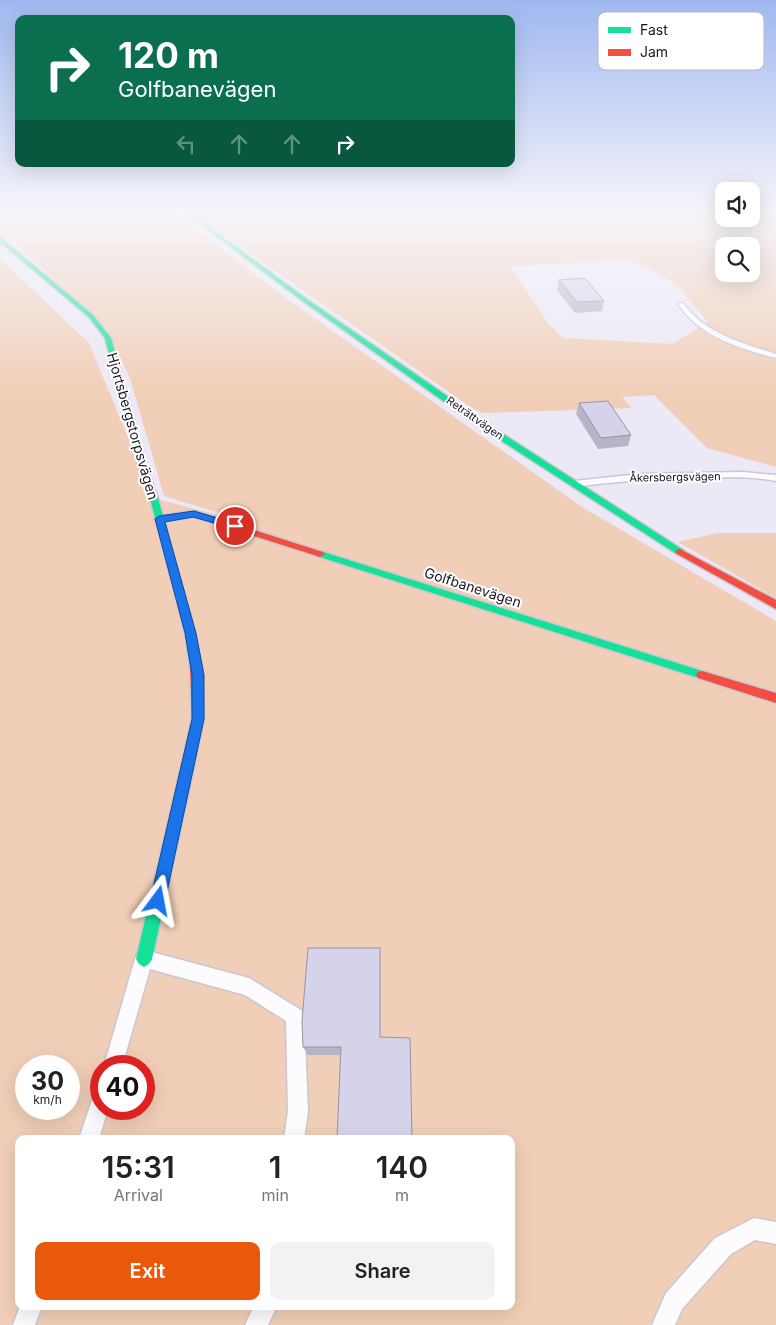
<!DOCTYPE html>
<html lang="en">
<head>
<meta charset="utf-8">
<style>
  body { margin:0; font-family:Inter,sans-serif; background:#f2f2f2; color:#222; height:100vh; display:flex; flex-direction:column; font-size:19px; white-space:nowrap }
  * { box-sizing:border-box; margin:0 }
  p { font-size:16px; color:#767676 }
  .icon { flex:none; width:28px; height:28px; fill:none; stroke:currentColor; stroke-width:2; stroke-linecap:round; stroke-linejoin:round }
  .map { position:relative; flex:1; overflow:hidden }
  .details { position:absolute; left:15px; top:1135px; width:500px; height:175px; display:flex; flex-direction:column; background:#fff; border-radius:10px; box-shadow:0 5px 20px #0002 }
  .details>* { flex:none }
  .top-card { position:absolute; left:15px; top:15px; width:500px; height:152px; border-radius:10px; box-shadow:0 5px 20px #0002; background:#0b6e4f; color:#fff; overflow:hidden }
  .controls { position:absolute; left:715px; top:182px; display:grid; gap:10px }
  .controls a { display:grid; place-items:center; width:45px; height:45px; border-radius:10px; background:#fff; box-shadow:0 5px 20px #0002; font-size:25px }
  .speed { position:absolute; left:15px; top:1055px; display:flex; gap:10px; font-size:25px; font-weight:700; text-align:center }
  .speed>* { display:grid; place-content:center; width:65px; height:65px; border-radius:50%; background:#fff; box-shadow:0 5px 20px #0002; line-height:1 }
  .speed small { font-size:12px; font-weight:400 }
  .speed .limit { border:8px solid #d22; background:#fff; color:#111 }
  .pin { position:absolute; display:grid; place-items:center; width:42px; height:42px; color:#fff; margin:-21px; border:2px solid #fff; border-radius:50%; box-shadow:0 1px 5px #0007 }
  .me { position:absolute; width:55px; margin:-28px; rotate:13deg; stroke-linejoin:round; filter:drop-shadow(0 0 4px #0008) }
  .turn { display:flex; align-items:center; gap:18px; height:105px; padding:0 20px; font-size:22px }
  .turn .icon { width:65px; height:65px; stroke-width:2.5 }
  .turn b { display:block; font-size:35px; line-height:42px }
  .lanes { display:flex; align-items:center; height:48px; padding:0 20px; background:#0003; justify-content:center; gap:25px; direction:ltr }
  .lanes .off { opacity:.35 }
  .eta { display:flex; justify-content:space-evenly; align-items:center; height:85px; text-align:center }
  .eta b { font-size:30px; font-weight:600; line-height:35px }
  .button { display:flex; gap:10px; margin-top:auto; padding:10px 20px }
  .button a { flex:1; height:58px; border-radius:10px; background:#ea580c; color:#fff; font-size:20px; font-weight:600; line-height:58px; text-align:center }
  .button a+a { background:#f2f2f2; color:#222 }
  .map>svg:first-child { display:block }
  .green { fill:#f1ceb7; fill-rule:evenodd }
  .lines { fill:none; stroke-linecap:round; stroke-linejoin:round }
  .lane-casing { stroke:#cac6d2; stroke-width:3 }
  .fast-casing { stroke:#cac6d2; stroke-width:3 }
  .jam-casing { stroke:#cac6d2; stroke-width:3 }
  .path { stroke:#cbc9ce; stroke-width:1; stroke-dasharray:2 1; stroke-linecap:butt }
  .lane { fill:#fcfcfe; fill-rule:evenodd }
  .fast { fill:#16e098; fill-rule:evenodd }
  .jam { fill:#f24e42; fill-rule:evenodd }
  .wall { fill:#b6b5c8 }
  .building { fill:#d4d3e9; stroke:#9494a3 }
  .route { fill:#1a73e8; stroke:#114b97 }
  .labels { text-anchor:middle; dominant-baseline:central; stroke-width:4; stroke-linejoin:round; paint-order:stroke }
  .far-street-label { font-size:11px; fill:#1a1522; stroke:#fff }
  .street-label { font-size:14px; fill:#1a1522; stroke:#fff }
  .key { fill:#fff; stroke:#bab9bd; stroke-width:1 }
  .key-label { font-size:14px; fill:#1a1522 }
</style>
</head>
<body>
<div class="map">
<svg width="776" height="1325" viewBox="0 0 776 1325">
  <rect width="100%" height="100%" fill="#ece8f5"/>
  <path class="green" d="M 0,212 L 172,212 L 290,301 L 582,507 L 776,621 L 776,1325 L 0,1325 L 0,259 L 89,343 L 153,498 L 268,528 L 164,496 L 130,378 L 105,326 L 29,257 L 10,237 L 3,243 L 0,254 ZM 26,1066 L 69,1066 L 69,1109 L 26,1109 ZM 101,1066 L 144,1066 L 144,1109 L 101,1109 ZM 19,1139 L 511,1139 L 511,1306 L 19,1306 Z
    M 191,212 L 724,212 L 724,219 L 751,219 L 751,212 L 776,212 L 776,467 L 707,448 L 654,395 L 622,397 L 632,408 L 483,413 L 472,408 ZM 724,246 L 751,246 L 751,274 L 724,274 ZM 627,259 L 647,267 L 678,286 L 708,322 L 672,344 L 563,338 L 547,322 L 511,267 Z
    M 718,533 L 776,533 L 776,598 L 678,542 Z"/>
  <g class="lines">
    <defs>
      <path id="lane" d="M 679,303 L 683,303 C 704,333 742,343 776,354 L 776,358 C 740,349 699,336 678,304 Z
        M 742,472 L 776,475 L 776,481 C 751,476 725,477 700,478 C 658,479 616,481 574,487 L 569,484 L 574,481 L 640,474 Z
        M 144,950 L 249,978 L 301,1010 L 304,1016 L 308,1111 L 304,1139 L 284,1139 L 288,1111 L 286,1021 L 245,995 L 150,969 L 122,1066 L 104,1066 L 135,959 L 138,953 Z
        M 101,1091 L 101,1109 L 108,1109 L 99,1139 L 79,1139 L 94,1094 Z
        M 754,1218 L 776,1222 L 776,1244 L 755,1240 L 731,1254 L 682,1309 L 675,1325 L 652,1325 L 666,1293 L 715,1238 Z
        M 20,1306 L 42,1306 L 35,1325 L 13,1325 Z
        M 254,1306 L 277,1306 L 268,1325 L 245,1325 Z"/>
      <path id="fast" d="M 184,212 L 189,212 L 308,300 L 486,423 L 683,550 L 685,552 L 683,554 L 677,554 L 480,427 L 304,302 Z
        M 0,237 L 93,315 L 111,338 L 147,468 L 158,498 L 195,633 L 202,666 L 200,669 L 192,669 L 190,666 L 185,633 L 150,498 L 139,468 L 105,338 L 89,317 L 0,242 Z
        M 320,551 L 702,671 L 706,672 L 708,675 L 706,678 L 702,679 L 317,556 L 315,554 L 317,552 Z
        M 177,808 L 182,810 L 184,814 L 152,959 L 149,964 L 144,967 L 139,964 L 136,959 L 170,814 L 172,810 Z"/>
      <path id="jam" d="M 194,511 L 323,552 L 325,554 L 320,557 L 317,556 L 194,517 L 159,522 L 154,519 L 159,516 Z
        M 680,549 L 776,600 L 776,609 L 677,554 L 675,552 L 677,550 Z
        M 196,662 L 200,663 L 202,666 L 204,719 L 184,814 L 182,818 L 177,820 L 172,818 L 170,814 L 192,719 L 190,666 L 192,663 Z
        M 702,671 L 776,693 L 776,703 L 698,678 L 696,675 L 698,672 Z"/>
    </defs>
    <use href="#lane" class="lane-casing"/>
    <use href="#fast" class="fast-casing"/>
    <use href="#jam" class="jam-casing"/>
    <path class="path" d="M 101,212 L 173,224
      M 0,214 L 76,230 L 126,236 L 152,229 L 183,234
      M 751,219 L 776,230
      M 243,230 L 389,212
      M 252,237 L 292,234 L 329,225 L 461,212"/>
    <use href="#lane" class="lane"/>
    <use href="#fast" class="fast"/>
    <use href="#jam" class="jam"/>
  </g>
  <path class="wall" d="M 559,280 L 604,301 L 602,311 L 575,313 L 557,290 Z
    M 579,403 L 631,435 L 628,446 L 598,449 L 576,414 Z
    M 380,948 L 380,1037 L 341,1055 L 308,1055 L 303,1047 Z"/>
  <path class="building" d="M 585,278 L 604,301 L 577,302 L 559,280 Z
    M 608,401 L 631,435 L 601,438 L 579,403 Z
    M 308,948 L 380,948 L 380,1037 L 410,1038 L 412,1139 L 337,1139 L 341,1047 L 303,1047 L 302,1021 Z"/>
  <linearGradient id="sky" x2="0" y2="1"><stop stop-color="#9fb8ef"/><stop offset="0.53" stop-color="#f6f5fa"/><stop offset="1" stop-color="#f6f5fa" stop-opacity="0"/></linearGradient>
  <rect width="776" height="398" fill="url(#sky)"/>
  <path class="route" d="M 194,511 L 238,524 L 240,526 L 235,529 L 193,517 L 165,522 L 196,633 L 204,675 L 204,719 L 165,901 L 163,906 L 158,908 L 152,906 L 150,901 L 192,719 L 192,675 L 185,633 L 155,519 L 159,516 Z"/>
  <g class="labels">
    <g class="far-street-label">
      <text transform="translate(475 418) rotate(35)">Reträttvägen</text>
      <text transform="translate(675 477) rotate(-1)">Åkersbergsvägen</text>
    </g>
    <g class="street-label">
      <text transform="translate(133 426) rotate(74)">Hjortsbergstorpsvägen</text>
      <text transform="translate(473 587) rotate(18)">Golfbanevägen</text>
    </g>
  </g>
  <rect x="598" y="12" width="166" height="58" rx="8" class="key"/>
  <rect x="608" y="27" width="23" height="6" fill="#16e098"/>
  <rect x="608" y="49" width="23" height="7" fill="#f24e42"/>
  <g class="key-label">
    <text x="640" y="35">Fast</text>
    <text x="640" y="57">Jam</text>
  </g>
</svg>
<div class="controls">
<a><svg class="icon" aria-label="sound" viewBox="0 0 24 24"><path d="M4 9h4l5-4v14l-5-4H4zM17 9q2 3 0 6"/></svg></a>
<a><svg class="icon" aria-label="search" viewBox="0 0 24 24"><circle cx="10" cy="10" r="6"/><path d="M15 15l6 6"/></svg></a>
</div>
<div class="speed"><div>30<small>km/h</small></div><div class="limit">40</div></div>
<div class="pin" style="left:235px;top:526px;background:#d93025"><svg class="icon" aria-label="arrive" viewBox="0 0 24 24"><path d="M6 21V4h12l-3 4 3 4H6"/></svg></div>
<svg class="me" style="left:158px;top:901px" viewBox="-20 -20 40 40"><path d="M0-17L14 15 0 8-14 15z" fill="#1a73e8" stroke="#fff" stroke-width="4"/></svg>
<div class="top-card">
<div class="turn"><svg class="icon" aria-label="right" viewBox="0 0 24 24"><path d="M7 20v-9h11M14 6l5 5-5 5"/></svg><div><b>120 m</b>Golfbanevägen</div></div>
<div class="lanes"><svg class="icon off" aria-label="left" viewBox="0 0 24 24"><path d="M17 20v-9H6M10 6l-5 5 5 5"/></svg><svg class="icon off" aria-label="ahead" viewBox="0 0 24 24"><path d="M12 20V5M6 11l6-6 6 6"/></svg><svg class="icon off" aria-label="ahead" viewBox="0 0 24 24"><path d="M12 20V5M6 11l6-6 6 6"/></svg><svg class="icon" aria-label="right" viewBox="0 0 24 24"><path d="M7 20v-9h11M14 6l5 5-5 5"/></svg></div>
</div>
<section class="details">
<div class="eta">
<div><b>15:31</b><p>Arrival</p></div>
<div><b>1</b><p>min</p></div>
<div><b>140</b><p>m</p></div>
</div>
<div class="button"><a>Exit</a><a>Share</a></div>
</section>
</div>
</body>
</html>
